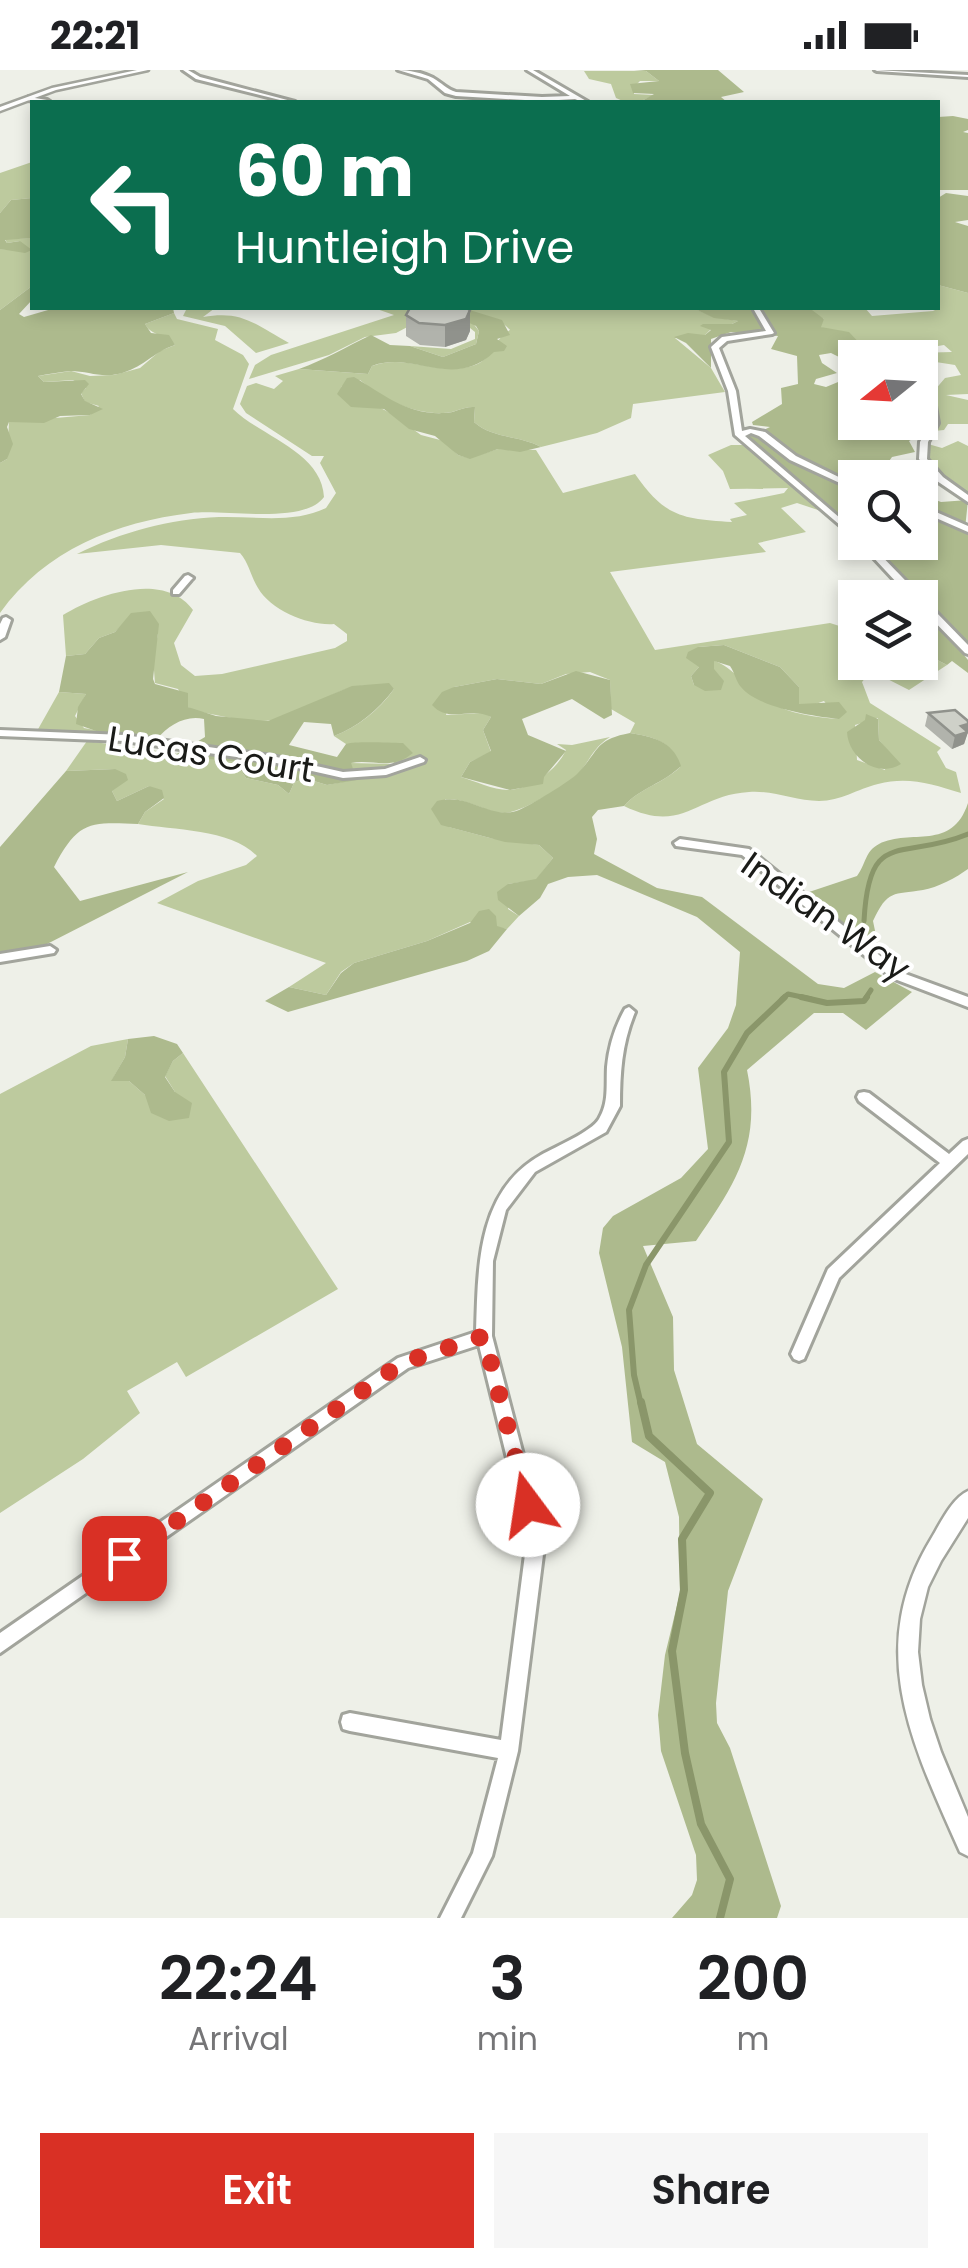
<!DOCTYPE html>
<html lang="en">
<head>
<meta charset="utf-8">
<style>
  body { margin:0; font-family:Poppins,sans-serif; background:#f6f6f6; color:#202124; height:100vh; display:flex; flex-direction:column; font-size:38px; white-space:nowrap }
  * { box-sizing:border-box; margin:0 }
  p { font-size:32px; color:#757577 }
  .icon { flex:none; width:55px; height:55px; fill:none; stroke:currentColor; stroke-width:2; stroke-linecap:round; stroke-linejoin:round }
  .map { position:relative; height:1848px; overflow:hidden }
  .sheet { display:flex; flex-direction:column; background:#fff; flex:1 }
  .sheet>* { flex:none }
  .top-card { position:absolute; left:30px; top:30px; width:910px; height:210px; border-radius:0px; box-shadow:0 5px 15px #0003; background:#0b6e4f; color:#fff; overflow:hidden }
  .needle { width:65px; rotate:252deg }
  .tools { position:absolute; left:838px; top:270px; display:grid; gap:20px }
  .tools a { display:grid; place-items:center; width:100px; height:100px; border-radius:0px; background:#fff; box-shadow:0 5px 15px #0003; font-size:50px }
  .pin { position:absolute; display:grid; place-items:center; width:85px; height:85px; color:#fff; margin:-42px; border-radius:20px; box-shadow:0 5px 15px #0006 }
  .me { position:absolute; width:110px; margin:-55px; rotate:346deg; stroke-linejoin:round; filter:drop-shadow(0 0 8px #0008) }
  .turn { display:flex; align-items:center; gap:35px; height:210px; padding:0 40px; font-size:45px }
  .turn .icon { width:130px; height:130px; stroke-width:2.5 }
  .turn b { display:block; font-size:70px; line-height:85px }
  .eta { display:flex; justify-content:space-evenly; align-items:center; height:170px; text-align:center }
  .eta b { font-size:60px; font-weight:600; line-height:70px }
  .cta { display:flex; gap:20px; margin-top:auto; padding:20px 40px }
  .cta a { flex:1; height:115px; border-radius:0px; background:#d93025; color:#fff; font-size:40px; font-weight:600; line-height:115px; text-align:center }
  .cta a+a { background:#f6f6f6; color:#202124 }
  .status { display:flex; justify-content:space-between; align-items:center; height:70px; padding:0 50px; background:#fff; direction:ltr }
  .status svg { height:28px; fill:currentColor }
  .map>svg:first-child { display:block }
  .green { fill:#bdca9e; fill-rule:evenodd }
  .forest { fill:#adba8d }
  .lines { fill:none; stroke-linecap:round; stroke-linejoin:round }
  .stream-far2 { stroke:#8a966a; stroke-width:5 }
  .stream-far1 { stroke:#8a966a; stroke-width:6 }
  .stream { stroke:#8a966a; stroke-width:8 }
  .minor-casing { stroke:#a2a49c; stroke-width:6 }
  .tertiary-casing { stroke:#a2a49c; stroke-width:5 }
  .minor { fill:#fff; fill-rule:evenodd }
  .tertiary { fill:#fff; fill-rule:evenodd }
  .wall { fill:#b1b3ac }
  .shaded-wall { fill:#90928c }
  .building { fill:#ced0c8; stroke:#90928c; stroke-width:2.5 }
  .route { stroke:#d93025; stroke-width:18; stroke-dasharray:0 32.4 }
  .labels { text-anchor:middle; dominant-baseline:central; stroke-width:8; stroke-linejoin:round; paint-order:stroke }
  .street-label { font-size:35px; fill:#1a1b18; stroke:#fff }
</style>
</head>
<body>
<div class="status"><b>22:21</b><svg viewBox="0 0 49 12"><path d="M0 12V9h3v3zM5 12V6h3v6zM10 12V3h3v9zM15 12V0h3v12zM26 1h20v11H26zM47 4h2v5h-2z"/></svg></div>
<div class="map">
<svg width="968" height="1848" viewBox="0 0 968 1848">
  <rect width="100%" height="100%" fill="#eef0e8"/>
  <path class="green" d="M 584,1 L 646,1 L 659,11 L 640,11 L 634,17 L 634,24 L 654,25 L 639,32 L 621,32 L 625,32 L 616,28 L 611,14 L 589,9 Z
    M 32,92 L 32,128 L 11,130 L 0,143 L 0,103 Z
    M 32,168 L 32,216 L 0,240 L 0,179 L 21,180 L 20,171 L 7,173 L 5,169 Z
    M 938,215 L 968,223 L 968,324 L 946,325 L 968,330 L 968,354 L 948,354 L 944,360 L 934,361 L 934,321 L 945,308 L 961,305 L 955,295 L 923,290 L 916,283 L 952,282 L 944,275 C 912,281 894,287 861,287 L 865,284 L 821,257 L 818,254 L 824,249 L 804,238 L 865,238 L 872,246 L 933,241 L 937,239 Z
    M 187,238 L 215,238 L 203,247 C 242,240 255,254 289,273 L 256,283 L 225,256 L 183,246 Z
    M 374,238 L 693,238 L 714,247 L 738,251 L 732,254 L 703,254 L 711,259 L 705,265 L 675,268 L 711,298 L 725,322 L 633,334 L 631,348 L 597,363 L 541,377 C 519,365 493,369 474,352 L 475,337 C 463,336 455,343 443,343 C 412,344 383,329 360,310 L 341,317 L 392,344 L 421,365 L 444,371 L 458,385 L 469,388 L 498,379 L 536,380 L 563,423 L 635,404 C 665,447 682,449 732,452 L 730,449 L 747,445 L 734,433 L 784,423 L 788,418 L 730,419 L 723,401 L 708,385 L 731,375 L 745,375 L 821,441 L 797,433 L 781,438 L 806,462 L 758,473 L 766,482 L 610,502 L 655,580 L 830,553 L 855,561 L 853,593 L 867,606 L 862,612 L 870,633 L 941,678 L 937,682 L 946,698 L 956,702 L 961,723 C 932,714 908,706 878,714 C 857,719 841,731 819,731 C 795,731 773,720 749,722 C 695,725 684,765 624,736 C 640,718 664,713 680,697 C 674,672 654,667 630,663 L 635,653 L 611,639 L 610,610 L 590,602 L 566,604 L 541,614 L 497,609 L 454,617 L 446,645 L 484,643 L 491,647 L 483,660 L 491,682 L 470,692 L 461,707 C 475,711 493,720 508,720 C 531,719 557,700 566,680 L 557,674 L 572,675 L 610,667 C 594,677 591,688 580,702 C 570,714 520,743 505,743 C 485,743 472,729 445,729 L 449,757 L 490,768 L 539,775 L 553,788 L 536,810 L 508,814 L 508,839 L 519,846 L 507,859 L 470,852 L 427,871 L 354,893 L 341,902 L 326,925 L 289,917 L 326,893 L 157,833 L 198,811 L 246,795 L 257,786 C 232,759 173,760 138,754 L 145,742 L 164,729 L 149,716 L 117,731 L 112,721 L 115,699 L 66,701 L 87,671 L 235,692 L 246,708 L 278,715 L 289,724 L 294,713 L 304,708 L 327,715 L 357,709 L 350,693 L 393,694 L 403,673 L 346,674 L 334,666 C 358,657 379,640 394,619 C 336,604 322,642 274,650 C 249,654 219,645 195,641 L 188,637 L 178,619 L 155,613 L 153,588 L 158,564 L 132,544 L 115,562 L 99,568 L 85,584 L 66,586 L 63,545 C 96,525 164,500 193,540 L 174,573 L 181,595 L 195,606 L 222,604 L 335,578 L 347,571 L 347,564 L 334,554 C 310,556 271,541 258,518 C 251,507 249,493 240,483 L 161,475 L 77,484 C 121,462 170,449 219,447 C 255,446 293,454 326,438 L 336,423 L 320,393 L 324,386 L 312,386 L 246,343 L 240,334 L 247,316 L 256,313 L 274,319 L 283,311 L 275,306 L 299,299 L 368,304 L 372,296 C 404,283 437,306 472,296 C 494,290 492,270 510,260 C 497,245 481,245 463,250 L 472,252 L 479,261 L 476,274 L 443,287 L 410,276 L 451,279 L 475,269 L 475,262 L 465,254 L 415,253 L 396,263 L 365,267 L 329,285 L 249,309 L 255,295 L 271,285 L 394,245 ZM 724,575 L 780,597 L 799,617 L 798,634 L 810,636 L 824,631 L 838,649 C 815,647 790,644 769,632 C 748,620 736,599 713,590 L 714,599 L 694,615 L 691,606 L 699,597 L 698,577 ZM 878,648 L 879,670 L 888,681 L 885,700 L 857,690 L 855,655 Z
    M 174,243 L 177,249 L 218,259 L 215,270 L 243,285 L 249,294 L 233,339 C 260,366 322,382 324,427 C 304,455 225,439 191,443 C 116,452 45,480 0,543 L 0,393 L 7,389 L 9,352 L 90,345 L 99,336 L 85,332 L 81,323 L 86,318 L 73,310 L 44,312 L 38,306 L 71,301 L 90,306 L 114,305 L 140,298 L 160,281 L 175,275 C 166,264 151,266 145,254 Z
    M 958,371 L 968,376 L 968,427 C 950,415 923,398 928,374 L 942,378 Z
    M 920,581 L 947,595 L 909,620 L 858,594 L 920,592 Z
    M 59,622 L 86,624 L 75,646 L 84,658 L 120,665 L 37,661 Z
    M 128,969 L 125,987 L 112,1010 L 129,1011 L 145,1025 L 175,1022 L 165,1006 L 173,991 L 183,983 L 338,1219 L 186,1307 L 177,1292 L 127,1321 L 140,1343 L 83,1389 L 0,1443 L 0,1024 L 91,976 Z"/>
  <path class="forest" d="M 634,0 L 718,0 L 744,22 L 721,27 L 727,32 L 640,32 L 654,24 L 633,23 L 630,14 L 659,11 L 646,1 Z
    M 953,46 L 968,49 L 968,60 L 963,62 L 968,63 L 968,120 L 938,120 L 938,47 Z
    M 946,123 L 968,126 L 968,150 L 955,152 L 968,156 L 968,223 L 938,215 L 938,128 Z
    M 32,128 L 32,168 L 5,170 L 7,173 L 20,171 L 32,180 L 25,183 L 0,179 L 0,143 L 11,130 Z
    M 32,216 L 32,230 L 19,244 L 24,247 L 55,238 L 173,238 L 174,243 L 145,254 L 151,263 L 169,265 L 175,275 C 153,282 142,299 118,304 C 100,308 88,301 70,301 C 60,302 48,304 38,306 L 44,312 L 85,310 L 89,314 L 81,324 L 85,331 L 103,339 L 90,345 L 60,346 L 44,353 L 9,352 L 7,357 L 13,374 L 7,389 L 0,393 L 0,240 Z
    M 463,238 L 502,250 L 510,265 L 497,269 L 507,276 L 504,281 L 494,282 C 453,321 413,280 372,296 L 368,304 L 299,299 C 324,290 346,277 371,265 L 390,275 L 410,276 L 443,287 L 476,274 L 479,261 L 476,256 L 463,250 Z
    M 693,238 L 812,240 L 824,249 L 821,257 L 849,262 L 866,280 L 861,287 L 847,291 L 831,283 L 819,285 L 822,293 L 837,303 L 816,309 L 814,314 L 826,317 L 855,305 L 855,338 L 851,345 L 855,352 L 869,353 L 866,357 L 885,364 L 902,353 L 921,351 L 925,362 L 909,371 L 915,382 L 892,387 L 882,401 L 883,407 L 855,408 L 855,454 L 847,453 L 748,367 L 770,357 L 753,355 L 752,352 L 782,334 L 781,318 L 798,314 L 797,286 L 771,279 L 778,266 L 731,262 L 711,269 L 711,298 L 686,273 L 674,267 L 688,263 L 705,265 L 711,260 L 700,256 L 703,254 L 732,254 L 738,251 L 714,248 Z
    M 354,307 C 383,324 407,345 444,343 C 455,343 463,336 475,337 L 474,352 C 493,369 519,365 541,377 L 520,382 L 498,379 L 470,389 L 458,385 L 435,366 L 409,359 L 384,339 L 351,337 L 337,324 L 347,308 Z
    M 920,424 L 941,432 L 968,430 L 965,459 L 968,462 L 968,573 L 878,482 L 886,473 L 920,472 Z
    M 150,541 L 159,554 L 153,609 L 155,614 L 188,623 L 188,637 L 216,646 L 268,651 L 352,616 L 389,613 L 394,619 C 378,640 358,657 334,666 L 331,654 L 304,652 L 289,675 L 337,687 L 346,674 C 357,671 389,673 403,673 L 413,683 C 391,701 374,689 351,693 L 357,710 L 327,715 L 304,708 L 294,713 L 289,724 L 278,715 L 246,708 L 235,692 L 175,685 L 205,667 L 204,649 C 185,645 169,655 156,670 L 99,662 L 76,654 L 78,637 L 86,624 L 59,622 L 66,586 L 85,584 L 99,568 L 115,562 L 131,543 Z
    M 937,552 L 968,590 L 968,603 L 952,591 L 947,595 L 920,581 L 920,555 Z
    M 724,575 L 780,597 L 799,617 L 799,634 L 839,632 L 847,642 L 839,649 C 813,646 758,638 741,617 C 736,612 735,603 730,596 L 714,591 L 714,599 L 724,611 L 721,620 L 705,621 L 694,615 L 691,606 L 699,597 L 686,588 L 688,582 L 698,577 Z
    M 576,601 L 610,610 L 612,645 L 604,649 L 572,629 L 522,649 L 528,665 L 566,681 L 544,707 L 543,714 L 510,720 L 461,707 L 470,692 L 491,681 L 483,660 L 491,647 C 471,636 449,654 432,635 L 442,622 L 454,617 L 497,609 L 541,614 Z
    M 866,644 L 878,649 L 879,670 L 901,694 C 877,709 848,687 847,662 L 865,650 Z
    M 630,663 C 654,667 673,671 681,696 C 664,713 640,718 624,736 L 598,740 L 592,747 L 597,769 L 594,784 L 657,818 L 702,827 L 818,914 L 844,918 L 875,902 L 912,922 L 866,960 L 843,943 L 814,943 L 747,1000 C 762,1074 736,1113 696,1171 L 643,1176 L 673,1247 L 674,1300 L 697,1374 L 763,1429 L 728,1521 L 716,1633 L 717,1653 L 730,1678 L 781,1836 L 777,1848 L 672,1848 L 692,1825 L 697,1810 L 696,1785 L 661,1681 L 658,1645 L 665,1585 L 680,1523 L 679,1447 L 665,1392 L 632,1372 L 622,1277 L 599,1183 L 603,1158 L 613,1146 L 681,1108 L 708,1079 L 698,998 L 728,958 L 736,935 L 740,882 L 697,847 L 597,805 L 568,807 L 548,814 L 540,828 L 519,846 L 498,830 L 497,822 L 508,814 L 536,809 L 553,788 L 539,775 L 505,772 L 441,755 L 431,739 L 437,731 C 469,722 491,751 519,740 C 529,736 571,711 578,703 C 600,680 594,670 630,663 Z
    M 115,699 L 126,704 L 128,710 L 112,721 L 117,731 L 149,716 L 162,720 L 164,728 L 145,742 L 138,754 C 89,752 78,751 54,797 L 80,831 L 188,802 L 47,874 L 0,883 L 0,777 L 66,701 Z
    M 968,733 L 968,799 C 957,807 937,818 923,820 C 893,825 888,819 873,851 L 880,885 L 806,823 L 857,806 C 866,794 865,781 879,774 C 911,758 952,782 968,733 Z
    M 489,839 L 496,846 L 497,856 L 507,859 L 489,881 L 467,891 L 288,942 L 265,931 L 289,917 L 326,925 L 341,903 L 354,893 L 427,871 L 470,853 L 479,841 Z
    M 154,966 L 177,974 L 183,983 L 173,991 L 165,1007 L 175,1022 L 192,1033 L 189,1048 L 169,1051 L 151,1043 L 145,1025 L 129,1011 L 111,1011 L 125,987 L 128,969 Z"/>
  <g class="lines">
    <path class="stream-far2" d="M 864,851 C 869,756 901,792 968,764
      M 782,929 L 788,924 L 811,929
      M 865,929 L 871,920"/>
    <path class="stream-far1" d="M 801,927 L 827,933 L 864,931 L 867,927
      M 641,1335 L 634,1305 L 629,1240 L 646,1195 L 729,1072 L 724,1002 L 747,963 L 785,927"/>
    <path class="stream" d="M 641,1332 L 649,1366 L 710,1423 L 682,1469 L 684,1520 L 672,1581 L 685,1683 L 701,1754 L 730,1809 L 720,1848"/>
    <defs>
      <path id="minor" d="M 183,0 L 188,0 L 200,7 L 295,32 L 288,32 L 196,9 Z
        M 398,0 C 409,0 423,3 433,8 C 442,13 446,19 456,22 L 542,27 L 570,26 L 527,0 L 533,0 L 588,32 L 582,32 L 575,29 L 542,31 L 456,26 L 445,23 L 428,9 Z
        M 875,0 L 968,5 L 968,7 L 877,1 Z
        M 29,27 L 47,30 L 50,32 L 27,30 Z
        M 757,238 L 760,240 L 774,263 L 772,264 L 727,271 L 719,278 L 736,321 L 742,361 L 750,359 L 765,362 L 796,386 L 855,415 L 855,420 L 790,390 L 759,366 L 751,363 L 745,366 L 855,461 L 855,468 L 735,365 L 728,321 L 711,277 L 722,267 L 766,261 L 754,240 Z
        M 925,317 L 932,319 L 938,353 L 928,372 L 927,389 L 943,407 L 968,425 L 968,432 L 937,411 L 919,389 L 920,372 L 930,353 Z
        M 920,435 L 968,456 L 968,462 L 920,441 Z
        M 859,472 L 868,472 L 968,575 L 968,584 L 965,583 L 920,537 L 920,528 L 911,528 Z
        M 188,505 L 193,508 L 191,510 L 179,524 L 173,524 L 173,520 L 185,506 Z
        M 6,547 L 11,550 L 5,567 L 0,570 L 0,554 L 3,548 Z
        M 0,660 L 124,665 L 272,686 L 343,702 L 385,699 L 420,687 L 425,690 L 424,692 L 386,705 L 343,708 L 272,692 L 124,671 L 0,666 Z
        M 680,769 L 749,779 L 900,902 L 968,927 L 968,937 L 892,908 L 742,785 L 676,776 L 674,773 Z
        M 50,876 L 56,880 L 54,883 L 0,892 L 0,884 Z
        M 629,937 L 635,942 C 622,973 620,1002 620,1036 L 606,1062 L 535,1102 L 506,1140 L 493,1191 L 492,1266 L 545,1469 L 518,1681 L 492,1786 L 461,1848 L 440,1848 L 473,1783 L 498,1688 L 350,1661 L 343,1659 L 341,1652 L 343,1645 L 350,1643 L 501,1670 L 527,1469 L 479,1275 L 408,1298 L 0,1583 L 0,1563 L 398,1288 L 476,1262 C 478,1197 477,1121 541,1085 C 557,1076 591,1062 599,1049 C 609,1032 606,1016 607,997 C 609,976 615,957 625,939 Z
        M 864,1022 L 869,1023 L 949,1084 L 963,1071 L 968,1069 L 968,1084 L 839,1208 L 804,1289 L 799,1291 L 794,1289 L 791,1284 L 828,1199 L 940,1093 L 859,1031 L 857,1027 L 859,1023 Z"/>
      <path id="tertiary" d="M 137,0 L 148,0 L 56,20 L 0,41 L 0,37 L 52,18 Z
        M 968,1421 L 968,1448 L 941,1491 L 928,1517 L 920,1549 L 918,1582 L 922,1615 L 930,1649 L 941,1682 L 968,1747 L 968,1786 L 960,1782 C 913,1676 864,1580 931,1469 C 940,1454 952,1428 968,1421 Z"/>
    </defs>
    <use href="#minor" class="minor-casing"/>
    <use href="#tertiary" class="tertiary-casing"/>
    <use href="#minor" class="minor"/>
    <use href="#tertiary" class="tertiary"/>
  </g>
  <path class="wall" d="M 470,240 L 470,261 L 466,270 L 445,277 L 420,275 L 406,266 L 406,245 Z
    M 928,643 L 968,662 L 964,674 L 952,679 L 925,656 Z"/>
  <path class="shaded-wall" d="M 470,240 L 470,261 L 466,270 L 445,277 L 445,255 Z
    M 968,654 L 968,662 L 964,674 L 952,679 L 955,666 L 961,656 Z"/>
  <path class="building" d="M 410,238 L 466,238 L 470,240 L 466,249 L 445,255 L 419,253 L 406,245 Z
    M 955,640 L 968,651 L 968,654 L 961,656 L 968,662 L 955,666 L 928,643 Z"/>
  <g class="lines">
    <path class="route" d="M 124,1488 L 402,1293 L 484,1266 L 528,1435"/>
  </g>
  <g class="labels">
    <g class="street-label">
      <text transform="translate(211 684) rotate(9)">Lucas Court</text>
      <text transform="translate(826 846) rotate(35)">Indian Way</text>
    </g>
  </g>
</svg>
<div class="tools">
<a><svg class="needle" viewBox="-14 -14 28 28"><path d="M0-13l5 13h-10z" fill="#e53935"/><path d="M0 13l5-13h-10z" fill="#757577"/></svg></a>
<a><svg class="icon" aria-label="search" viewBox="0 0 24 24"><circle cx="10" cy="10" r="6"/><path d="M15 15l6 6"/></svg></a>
<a><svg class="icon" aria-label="layers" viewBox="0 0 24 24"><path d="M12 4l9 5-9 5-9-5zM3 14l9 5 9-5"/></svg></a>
</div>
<div class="pin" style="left:124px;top:1488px;background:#d93025"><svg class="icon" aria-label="arrive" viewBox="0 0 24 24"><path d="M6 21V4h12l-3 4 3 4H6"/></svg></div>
<svg class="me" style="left:528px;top:1435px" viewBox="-20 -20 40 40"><circle r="19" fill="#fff"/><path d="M0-13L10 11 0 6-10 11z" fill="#d93025"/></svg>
<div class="top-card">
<div class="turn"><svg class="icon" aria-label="left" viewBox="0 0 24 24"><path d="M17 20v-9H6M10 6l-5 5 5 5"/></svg><div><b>60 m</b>Huntleigh Drive</div></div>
</div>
</div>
<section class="sheet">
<div class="eta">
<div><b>22:24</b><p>Arrival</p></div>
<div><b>3</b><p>min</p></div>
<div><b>200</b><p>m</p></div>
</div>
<div class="cta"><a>Exit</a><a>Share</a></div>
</section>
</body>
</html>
